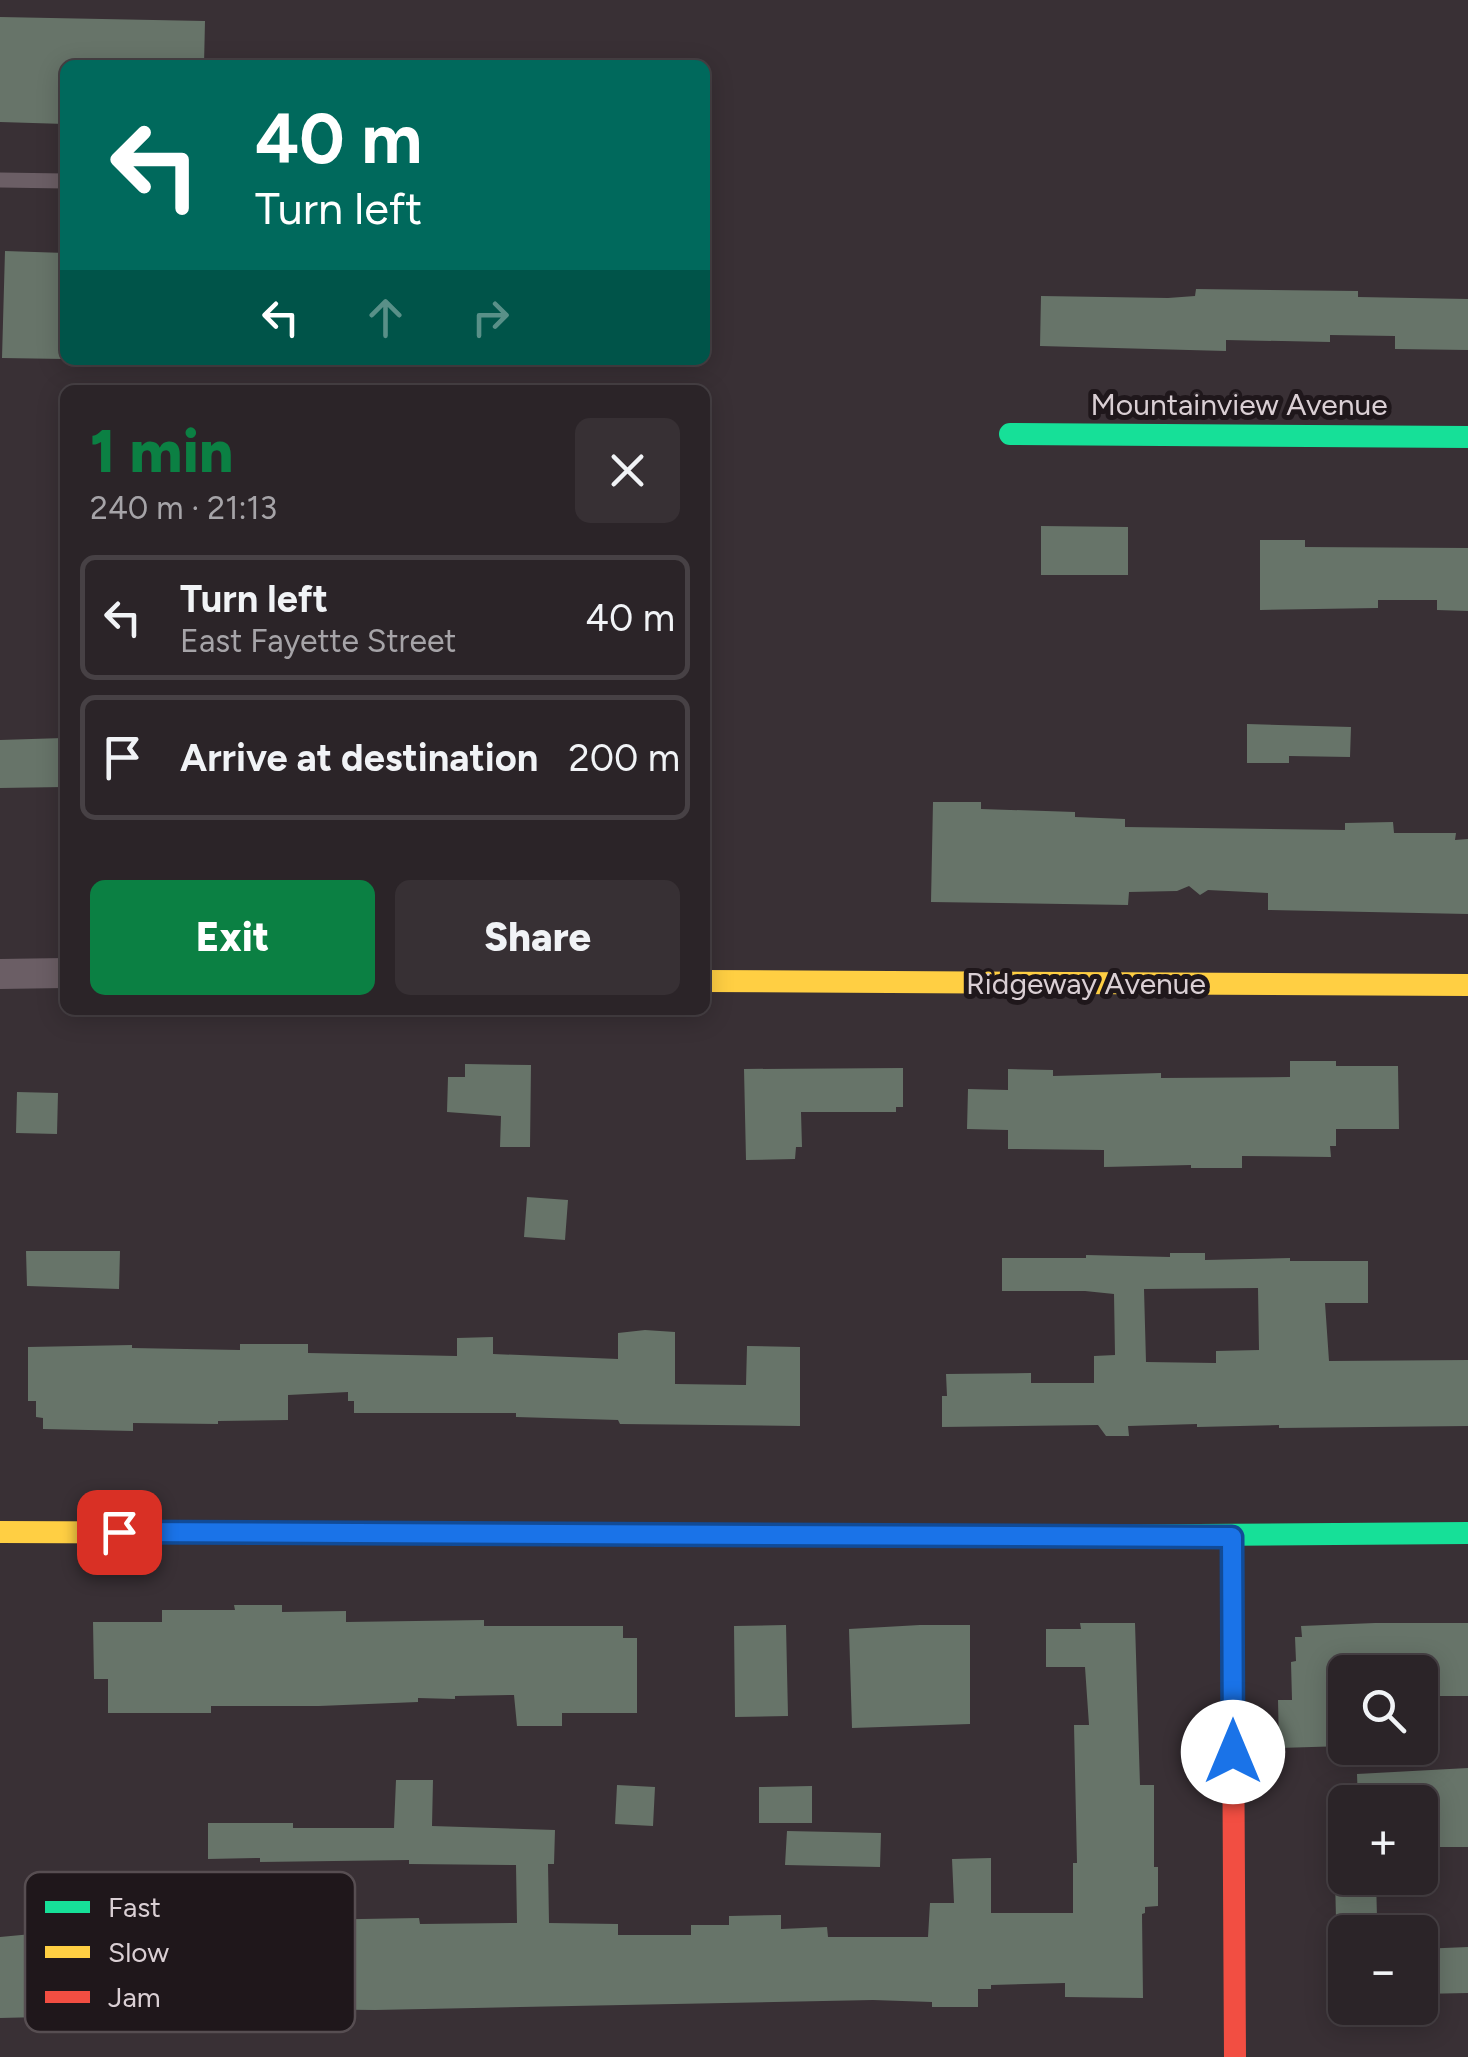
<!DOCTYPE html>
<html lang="en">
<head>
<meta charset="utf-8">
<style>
  body { margin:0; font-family:Figtree,sans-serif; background:#373034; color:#f1f3f6; height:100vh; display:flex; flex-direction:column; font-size:38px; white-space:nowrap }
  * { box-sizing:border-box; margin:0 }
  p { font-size:32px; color:#a6a4a8 }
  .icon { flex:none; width:55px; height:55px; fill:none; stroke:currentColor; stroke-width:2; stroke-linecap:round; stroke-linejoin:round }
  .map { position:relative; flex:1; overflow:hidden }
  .details { position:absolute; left:60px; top:385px; width:650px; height:630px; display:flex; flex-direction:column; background:#2b2428; border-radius:15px; box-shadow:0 5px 25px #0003,0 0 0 2px #474145 }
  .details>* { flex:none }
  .hud { position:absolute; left:60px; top:60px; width:650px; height:305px; border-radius:15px; box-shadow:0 5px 25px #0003,0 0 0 2px #474145; background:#00695c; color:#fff; overflow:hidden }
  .controls { position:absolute; left:1328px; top:1655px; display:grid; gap:20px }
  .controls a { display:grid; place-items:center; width:110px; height:110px; border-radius:15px; background:#2b2428; box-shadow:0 5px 25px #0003,0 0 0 2px #474145; font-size:50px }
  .pin { position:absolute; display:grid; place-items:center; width:85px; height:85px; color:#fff; margin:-42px; border-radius:20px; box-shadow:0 5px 15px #0006 }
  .me { position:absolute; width:110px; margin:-55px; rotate:0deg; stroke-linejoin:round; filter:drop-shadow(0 0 8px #0008) }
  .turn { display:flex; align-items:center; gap:35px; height:210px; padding:0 30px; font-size:45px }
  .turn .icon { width:130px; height:130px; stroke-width:2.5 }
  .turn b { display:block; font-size:70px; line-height:85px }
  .lanes { display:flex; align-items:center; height:95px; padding:0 30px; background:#0003; justify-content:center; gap:50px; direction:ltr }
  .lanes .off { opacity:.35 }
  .round { display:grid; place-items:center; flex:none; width:105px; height:105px; border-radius:15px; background:#373034 }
  .overview { display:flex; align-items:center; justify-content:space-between; height:170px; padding:0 30px }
  h1 { font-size:60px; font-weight:800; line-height:75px; color:#0b8043 }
  .button { display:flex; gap:20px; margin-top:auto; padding:20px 30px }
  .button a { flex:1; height:115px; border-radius:15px; background:#0b8043; color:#fff; font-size:40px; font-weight:800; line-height:115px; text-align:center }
  .button a+a { background:#373034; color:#f1f3f6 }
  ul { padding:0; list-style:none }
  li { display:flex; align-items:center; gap:30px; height:125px; margin:0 20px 15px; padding:0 10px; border:5px solid #474145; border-radius:15px }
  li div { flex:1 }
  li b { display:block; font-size:38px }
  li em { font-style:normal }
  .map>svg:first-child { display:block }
  .building { fill:#677469; fill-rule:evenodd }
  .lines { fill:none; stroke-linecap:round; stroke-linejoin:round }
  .lane { stroke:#6b5e65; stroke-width:15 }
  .street { stroke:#6b5e65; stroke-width:30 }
  .fast { stroke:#16e098; stroke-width:22 }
  .slow { stroke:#ffcf43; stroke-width:22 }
  .jam { stroke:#f24e42; stroke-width:22 }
  .route-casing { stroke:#114b97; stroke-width:25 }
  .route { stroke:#1a73e8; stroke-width:18 }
  .labels { text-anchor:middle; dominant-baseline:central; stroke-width:10; stroke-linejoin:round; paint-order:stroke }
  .street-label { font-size:30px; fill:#dacfd4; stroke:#1f171b }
  .key { fill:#1f171b; stroke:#574e52; stroke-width:2.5 }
  .key-label { font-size:28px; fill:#dacfd4 }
</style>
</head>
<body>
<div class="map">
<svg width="1468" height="2057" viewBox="0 0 1468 2057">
  <rect width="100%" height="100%" fill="#393035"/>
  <path class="building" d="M 0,17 L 205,21 L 204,65 L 65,65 L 65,124 L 0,122 Z
    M 5,251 L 65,253 L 65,359 L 2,358 Z
    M 1196,289 L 1358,291 L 1358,297 L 1468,299 L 1468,350 L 1395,349 L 1395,336 L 1330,335 L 1330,342 L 1226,340 L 1226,351 L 1040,346 L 1041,296 L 1168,298 L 1195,296 Z
    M 1041,526 L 1128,527 L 1128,575 L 1041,575 Z
    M 1260,540 L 1305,540 L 1305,547 L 1468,548 L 1468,611 L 1437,610 L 1437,600 L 1378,600 L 1378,608 L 1260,610 Z
    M 1247,724 L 1351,727 L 1350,757 L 1289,756 L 1289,763 L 1247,763 Z
    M 63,738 L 64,787 L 0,788 L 0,740 Z
    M 933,802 L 981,802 L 981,809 L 1075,812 L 1075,817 L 1125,819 L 1125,827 L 1345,830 L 1345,823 L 1393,822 L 1394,833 L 1456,833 L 1455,840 L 1468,839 L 1468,914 L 1268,910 L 1268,893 L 1208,890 L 1200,895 L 1189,886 L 1177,891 L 1129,892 L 1128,905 L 931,902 Z
    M 1290,1061 L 1336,1061 L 1336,1066 L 1398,1066 L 1399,1129 L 1336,1129 L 1336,1146 L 1330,1146 L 1331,1157 L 1242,1156 L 1242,1168 L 1191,1168 L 1191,1165 L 1104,1167 L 1104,1150 L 1008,1149 L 1008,1130 L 967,1129 L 968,1089 L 1008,1090 L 1008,1069 L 1053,1070 L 1053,1076 L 1161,1073 L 1161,1078 L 1290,1077 Z
    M 465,1064 L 531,1065 L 530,1147 L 500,1147 L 501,1116 L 447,1112 L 448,1077 L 465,1077 Z
    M 903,1068 L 903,1107 L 896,1107 L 896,1112 L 801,1112 L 802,1147 L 796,1147 L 795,1159 L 746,1160 L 744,1069 Z
    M 17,1092 L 58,1093 L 57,1134 L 16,1133 Z
    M 527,1197 L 568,1200 L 565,1240 L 524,1237 Z
    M 26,1251 L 120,1251 L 119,1289 L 27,1286 Z
    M 1170,1253 L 1205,1253 L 1205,1260 L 1290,1258 L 1290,1261 L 1368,1261 L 1368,1303 L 1325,1303 L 1329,1361 L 1468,1360 L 1468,1426 L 1279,1428 L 1279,1425 L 1197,1427 L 1197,1424 L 1128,1426 L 1129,1436 L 1106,1436 L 1098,1425 L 942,1427 L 942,1396 L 947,1396 L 946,1374 L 1031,1373 L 1031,1383 L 1094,1383 L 1094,1356 L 1115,1355 L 1114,1294 L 1085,1291 L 1002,1291 L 1002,1258 L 1086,1258 L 1086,1255 L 1170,1257 ZM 1258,1288 L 1259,1350 L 1216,1351 L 1216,1363 L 1146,1362 L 1144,1289 Z
    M 645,1330 L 675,1332 L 675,1384 L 746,1385 L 747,1346 L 800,1347 L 800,1426 L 620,1424 L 618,1420 L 516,1417 L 516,1413 L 354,1413 L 354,1401 L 348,1401 L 348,1392 L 288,1395 L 288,1420 L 218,1421 L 218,1424 L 133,1423 L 133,1431 L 43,1429 L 43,1418 L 36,1417 L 36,1401 L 28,1401 L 28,1347 L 132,1345 L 132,1348 L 240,1350 L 240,1344 L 308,1344 L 308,1353 L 457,1356 L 457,1338 L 493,1337 L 493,1354 L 618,1359 L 618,1333 Z
    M 234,1605 L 282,1605 L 282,1612 L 346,1611 L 346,1622 L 484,1620 L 484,1626 L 623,1626 L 623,1638 L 637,1638 L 637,1713 L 562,1713 L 562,1726 L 517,1726 L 514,1695 L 455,1696 L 455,1699 L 418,1698 L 418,1702 L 319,1706 L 211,1706 L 211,1713 L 108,1713 L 108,1679 L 94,1679 L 93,1622 L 162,1622 L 162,1610 L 235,1610 Z
    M 1080,1623 L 1135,1623 L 1140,1785 L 1154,1785 L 1154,1867 L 1158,1867 L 1158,1906 L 1145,1907 L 1145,1913 L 1142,1914 L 1143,1998 L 1065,1997 L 1065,1983 L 991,1985 L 991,1989 L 978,1989 L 978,2007 L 932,2007 L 932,2002 L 873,2000 L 375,2010 L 179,2008 L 82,2010 L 82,2016 L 0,2018 L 0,1937 L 64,1931 L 63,1920 L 212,1919 L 212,1936 L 304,1935 L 304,1920 L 419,1918 L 420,1924 L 517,1923 L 516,1865 L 409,1864 L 409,1860 L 260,1862 L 260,1858 L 208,1859 L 208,1823 L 293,1823 L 293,1828 L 394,1828 L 396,1780 L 433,1780 L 432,1826 L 555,1830 L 554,1864 L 548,1864 L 549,1923 L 618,1924 L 618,1935 L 691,1935 L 691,1925 L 729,1925 L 729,1916 L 781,1915 L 781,1929 L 827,1927 L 828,1937 L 928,1937 L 930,1903 L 954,1903 L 952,1859 L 991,1858 L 991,1913 L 1073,1913 L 1073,1863 L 1077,1863 L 1074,1725 L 1089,1725 L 1085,1667 L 1046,1667 L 1046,1629 L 1081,1629 Z
    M 1375,1623 L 1468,1623 L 1468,1696 L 1420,1696 L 1420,1672 L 1345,1672 L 1345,1746 L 1279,1748 L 1278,1700 L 1292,1700 L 1291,1662 L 1296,1661 L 1295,1637 L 1302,1637 L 1301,1626 Z
    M 786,1625 L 788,1716 L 735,1717 L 734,1626 Z
    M 920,1625 L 970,1625 L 970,1724 L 852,1728 L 849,1629 Z
    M 1468,1768 L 1468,1847 L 1435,1847 L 1433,1802 L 1358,1802 L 1357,1774 Z
    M 617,1785 L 655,1787 L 653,1826 L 615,1824 Z
    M 812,1786 L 812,1823 L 759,1823 L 759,1787 Z
    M 787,1831 L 881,1833 L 880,1867 L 785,1865 Z
    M 1335,1878 L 1376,1878 L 1377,1918 L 1336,1919 Z
    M 1468,1947 L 1468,1993 L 1420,1994 L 1420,1949 Z"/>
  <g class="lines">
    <path class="lane" d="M 0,180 L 65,181"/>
    <path class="street" d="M 0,974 L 65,973"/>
    <path class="fast" d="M 1010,434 L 1468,437
      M 1051,1536 L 1468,1533"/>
    <path class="slow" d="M 705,981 L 1468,985
      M 0,1532 L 721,1535"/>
    <path class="jam" d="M 721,1535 L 1051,1536
      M 1232,1537 L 1235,2057"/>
  </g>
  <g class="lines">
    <defs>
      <path id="route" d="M 119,1532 L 1232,1537 L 1233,1752"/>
    </defs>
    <use href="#route" class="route-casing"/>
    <use href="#route" class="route"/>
  </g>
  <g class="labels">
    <g class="street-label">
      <text x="1239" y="404">Mountainview Avenue</text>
      <text x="1086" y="983">Ridgeway Avenue</text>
    </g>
  </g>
  <rect x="25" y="1872" width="330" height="160" rx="15" class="key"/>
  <rect x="45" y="1901" width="45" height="12" fill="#16e098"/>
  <rect x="45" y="1946" width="45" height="12" fill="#ffcf43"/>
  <rect x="45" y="1991" width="45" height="12" fill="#f24e42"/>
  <g class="key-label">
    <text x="108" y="1917">Fast</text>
    <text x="108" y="1962">Slow</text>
    <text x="108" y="2007">Jam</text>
  </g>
</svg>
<div class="controls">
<a><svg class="icon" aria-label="search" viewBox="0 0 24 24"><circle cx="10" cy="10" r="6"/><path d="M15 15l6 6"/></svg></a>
<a>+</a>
<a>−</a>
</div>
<div class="pin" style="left:119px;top:1532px;background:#d93025"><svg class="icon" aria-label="arrive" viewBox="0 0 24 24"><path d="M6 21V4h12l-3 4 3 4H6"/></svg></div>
<svg class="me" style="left:1233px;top:1752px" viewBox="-20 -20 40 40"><circle r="19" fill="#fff"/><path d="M0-13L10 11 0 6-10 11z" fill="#1a73e8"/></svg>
<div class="hud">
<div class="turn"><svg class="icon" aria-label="left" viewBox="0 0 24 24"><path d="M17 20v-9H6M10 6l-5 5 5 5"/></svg><div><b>40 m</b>Turn left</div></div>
<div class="lanes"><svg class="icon" aria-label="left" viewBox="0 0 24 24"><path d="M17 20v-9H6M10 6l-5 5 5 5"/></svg><svg class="icon off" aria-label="ahead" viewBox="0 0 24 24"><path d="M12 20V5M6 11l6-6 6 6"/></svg><svg class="icon off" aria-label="right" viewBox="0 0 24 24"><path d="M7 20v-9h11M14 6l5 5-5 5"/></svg></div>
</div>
<section class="details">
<div class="overview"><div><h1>1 min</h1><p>240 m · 21:13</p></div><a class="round"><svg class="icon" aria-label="close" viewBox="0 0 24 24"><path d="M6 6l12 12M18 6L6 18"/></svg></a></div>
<ul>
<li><svg class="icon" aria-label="left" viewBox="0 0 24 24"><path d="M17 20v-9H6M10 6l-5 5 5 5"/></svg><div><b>Turn left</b><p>East Fayette Street</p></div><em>40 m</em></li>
<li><svg class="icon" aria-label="arrive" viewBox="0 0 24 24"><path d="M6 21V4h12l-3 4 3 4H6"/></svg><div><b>Arrive at destination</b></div><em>200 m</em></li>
</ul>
<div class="button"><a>Exit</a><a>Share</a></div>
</section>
</div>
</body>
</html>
